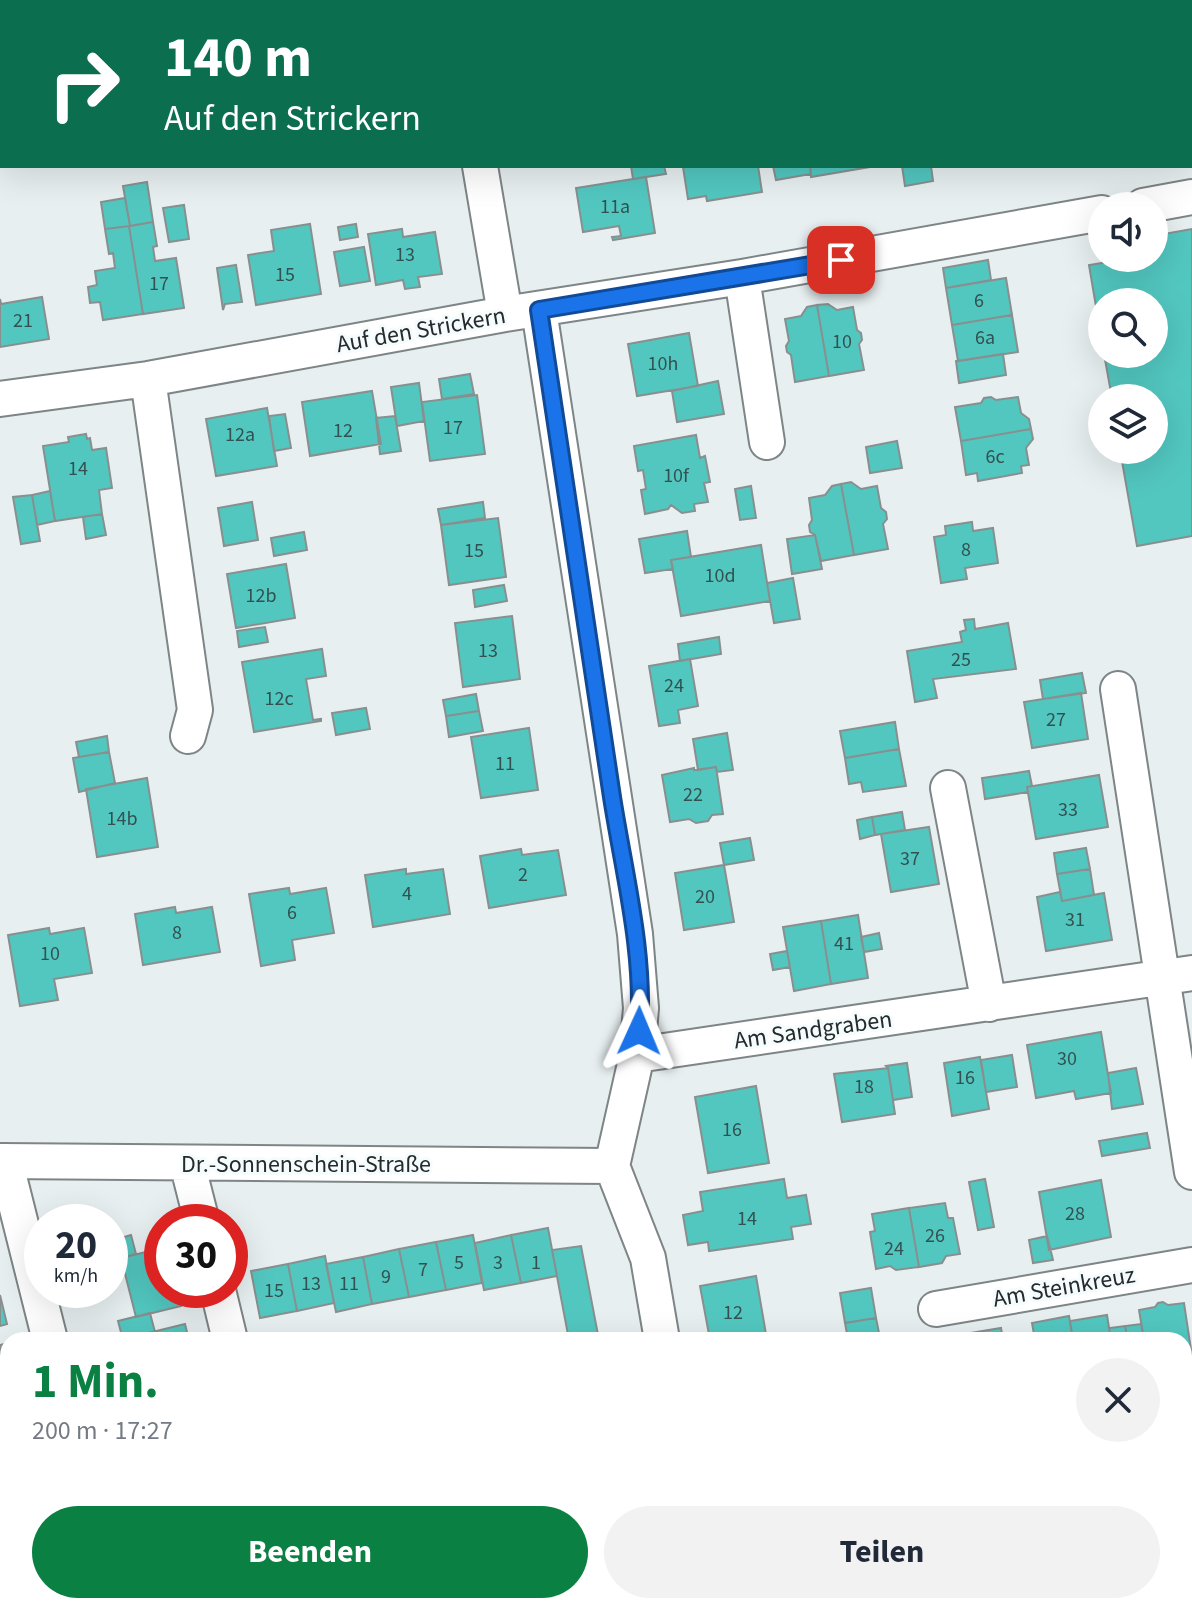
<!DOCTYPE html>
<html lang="de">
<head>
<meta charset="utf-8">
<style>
  body { margin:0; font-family:"Source Sans 3",sans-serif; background:#f2f2f3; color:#1f2937; height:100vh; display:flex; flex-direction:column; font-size:30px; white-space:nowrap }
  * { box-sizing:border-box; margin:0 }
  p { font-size:26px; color:#747a83 }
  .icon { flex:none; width:44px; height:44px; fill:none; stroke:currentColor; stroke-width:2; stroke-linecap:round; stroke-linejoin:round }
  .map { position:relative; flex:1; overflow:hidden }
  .panel { position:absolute; left:0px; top:1332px; width:1192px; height:282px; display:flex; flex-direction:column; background:#fff; border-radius:24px 24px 0 0; box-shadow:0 8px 32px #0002 }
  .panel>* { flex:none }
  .guide { position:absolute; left:0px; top:0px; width:1192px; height:168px; box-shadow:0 8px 32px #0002; background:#0b6e4f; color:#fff; overflow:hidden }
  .tools { position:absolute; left:1088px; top:192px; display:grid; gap:16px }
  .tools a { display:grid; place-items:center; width:80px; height:80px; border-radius:50%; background:#fff; box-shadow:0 8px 32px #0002; font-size:40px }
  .speed { position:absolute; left:24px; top:1204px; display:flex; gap:16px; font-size:40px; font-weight:700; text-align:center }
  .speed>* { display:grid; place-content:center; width:104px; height:104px; border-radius:50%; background:#fff; box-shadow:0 8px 32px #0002; line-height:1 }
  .speed small { font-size:20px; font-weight:400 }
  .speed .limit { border:12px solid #d22; background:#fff; color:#111 }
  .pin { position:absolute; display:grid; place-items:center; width:68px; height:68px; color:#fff; margin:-34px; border-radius:16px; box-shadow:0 4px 12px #0006 }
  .me { position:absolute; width:88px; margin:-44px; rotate:1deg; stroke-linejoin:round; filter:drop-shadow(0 0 6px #0008) }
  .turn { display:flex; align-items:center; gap:28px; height:168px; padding:0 32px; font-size:36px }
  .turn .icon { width:104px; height:104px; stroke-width:2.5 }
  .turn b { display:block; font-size:56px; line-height:68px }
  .round { display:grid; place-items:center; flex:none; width:84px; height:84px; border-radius:42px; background:#f2f2f3 }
  .summary { display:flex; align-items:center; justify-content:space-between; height:136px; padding:0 32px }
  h1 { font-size:48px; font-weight:700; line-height:60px; color:#0b8043 }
  .cta { display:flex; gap:16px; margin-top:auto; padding:16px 32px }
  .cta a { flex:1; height:92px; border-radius:48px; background:#0b8043; color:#fff; font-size:32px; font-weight:700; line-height:92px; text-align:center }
  .cta a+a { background:#f2f2f3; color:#1f2937 }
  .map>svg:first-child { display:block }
  .building { fill:#52c7c0; stroke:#88908f; stroke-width:2 }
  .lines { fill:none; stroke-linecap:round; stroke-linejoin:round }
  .minor-casing { stroke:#7e8587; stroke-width:38 }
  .minor { stroke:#fff; stroke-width:34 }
  .route-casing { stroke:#114b97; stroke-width:20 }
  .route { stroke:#1a73e8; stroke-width:14 }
  .labels { text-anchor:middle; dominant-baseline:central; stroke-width:6; stroke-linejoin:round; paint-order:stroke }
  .number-label { font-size:20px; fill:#325150 }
  .street-label { font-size:24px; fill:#272a2a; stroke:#f4fcfe }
</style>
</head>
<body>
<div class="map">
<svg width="1192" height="1613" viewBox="0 0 1192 1613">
  <rect width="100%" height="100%" fill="#e7eff0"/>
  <path class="building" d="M 499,0 L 574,0 L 575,2 L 499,2 Z
    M 874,0 L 926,0 L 927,2 L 874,2 Z
    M 631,166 L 664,166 L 666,174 L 633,179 Z
    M 758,166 L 762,192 L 707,201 L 706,196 L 688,199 L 683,167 Z
    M 773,166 L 810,166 L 811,174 L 776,180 Z
    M 810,166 L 876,166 L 811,177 Z
    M 902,166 L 931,166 L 933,181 L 905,186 Z
    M 646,177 L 655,233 L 613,240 L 612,237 L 621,236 L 619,226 L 583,232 L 576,188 Z
    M 147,182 L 153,222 L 130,226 L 123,186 Z
    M 125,198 L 130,226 L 105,229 L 101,202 Z
    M 184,205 L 189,239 L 169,242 L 163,208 Z
    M 153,222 L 157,246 L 153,247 L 155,261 L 176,258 L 184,308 L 143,314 L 129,226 Z
    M 310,224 L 321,294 L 256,305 L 248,255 L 274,251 L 271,230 Z
    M 356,224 L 358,237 L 340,240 L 338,227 Z
    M 129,226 L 143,314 L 103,320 L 100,302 L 90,303 L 88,287 L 97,285 L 95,271 L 115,268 L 113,253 L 109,254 L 105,229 Z
    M 402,229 L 403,237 L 435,232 L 442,274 L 418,277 L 420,287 L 405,289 L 403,280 L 376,285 L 368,234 Z
    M 1192,229 L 1192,536 L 1137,546 L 1120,450 L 1154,450 L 1154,398 L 1112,398 L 1104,354 L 1154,354 L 1154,302 L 1102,302 L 1102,342 L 1089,265 L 1133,258 L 1154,258 L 1154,255 L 1161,253 L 1158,235 Z
    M 364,247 L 370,281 L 340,286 L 334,252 Z
    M 988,260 L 991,280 L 946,288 L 943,268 Z
    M 236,265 L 242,302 L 225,304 L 223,310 L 217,268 Z
    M 1006,278 L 1012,315 L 952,325 L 946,288 Z
    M 42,297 L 49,339 L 0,347 L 0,299 L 1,304 Z
    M 828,304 L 837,310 L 853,307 L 857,330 L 861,333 L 862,340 L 859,344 L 864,370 L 829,376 L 817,305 Z
    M 817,305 L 829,376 L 795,382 L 791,355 L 787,352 L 786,346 L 789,341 L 785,319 L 801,316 L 807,307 Z
    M 1012,315 L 1018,352 L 958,361 L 952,325 Z
    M 689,333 L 698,386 L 637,396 L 628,344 Z
    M 1003,354 L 1006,375 L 959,383 L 956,361 Z
    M 470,374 L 474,394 L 442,399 L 439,379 Z
    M 718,381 L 724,414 L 677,422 L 672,391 Z
    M 419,383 L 424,421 L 397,426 L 391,387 Z
    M 372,391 L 381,444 L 310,456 L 302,402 Z
    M 477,395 L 485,454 L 430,461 L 422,402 Z
    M 991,397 L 996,400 L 1018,397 L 1021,413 L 1029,419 L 1031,429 L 961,441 L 955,407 L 981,403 L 984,398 Z
    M 267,408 L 277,466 L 216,476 L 206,419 Z
    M 285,414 L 291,448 L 274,451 L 269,416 Z
    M 395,416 L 401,451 L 380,454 L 376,418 Z
    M 1031,429 L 1033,439 L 1026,448 L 1029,465 L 1021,466 L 1022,473 L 978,481 L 977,473 L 966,475 L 961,441 Z
    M 86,434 L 87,439 L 90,438 L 92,450 L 106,448 L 112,488 L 99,490 L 102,514 L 55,521 L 43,446 L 69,442 L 68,437 Z
    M 696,435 L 700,458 L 705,456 L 710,482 L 704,483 L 708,502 L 694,504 L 695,511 L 682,513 L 671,505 L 668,509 L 645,514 L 641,490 L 646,489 L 643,470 L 638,471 L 634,446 Z
    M 897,441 L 902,468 L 870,473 L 866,447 Z
    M 851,482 L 861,489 L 877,486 L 881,508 L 886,512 L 887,519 L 883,524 L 888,549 L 854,555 L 841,484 Z
    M 841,484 L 854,555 L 821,561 L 815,535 L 810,532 L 809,525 L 812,520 L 809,498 L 825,495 L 832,486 Z
    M 751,486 L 756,518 L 740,520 L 735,489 Z
    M 50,491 L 55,521 L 37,525 L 32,495 Z
    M 32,495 L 40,541 L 21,544 L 13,497 Z
    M 252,502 L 258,540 L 224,546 L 218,508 Z
    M 483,502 L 485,518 L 441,525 L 438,509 Z
    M 102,514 L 106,535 L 86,539 L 83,517 Z
    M 498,518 L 506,577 L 449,585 L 441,525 Z
    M 972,522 L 973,531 L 993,528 L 998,563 L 965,568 L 967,579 L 941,583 L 934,537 L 946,535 L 945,526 Z
    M 687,531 L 691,557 L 671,560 L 673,569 L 645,573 L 639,539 Z
    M 304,532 L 307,550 L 274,556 L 271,538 Z
    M 815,535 L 822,569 L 792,574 L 787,539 Z
    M 761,545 L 770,601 L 681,616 L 671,560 Z
    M 286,564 L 295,618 L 236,628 L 227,574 Z
    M 793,578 L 800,619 L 774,623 L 767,583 Z
    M 504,585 L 507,601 L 475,607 L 473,590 Z
    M 512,616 L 520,679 L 463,687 L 455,623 Z
    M 974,619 L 975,629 L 1008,623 L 1016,669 L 933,679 L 937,698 L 915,702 L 907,651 L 962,642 L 960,632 L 966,630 L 964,620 Z
    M 265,627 L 268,642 L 239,647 L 237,631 Z
    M 719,637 L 721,654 L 680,661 L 678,644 Z
    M 322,649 L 326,676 L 306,679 L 313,720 L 321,719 L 321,721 L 254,732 L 242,662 Z
    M 690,659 L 698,706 L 678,710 L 680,723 L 659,726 L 649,666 Z
    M 1082,673 L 1086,693 L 1043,699 L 1040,680 Z
    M 1081,693 L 1088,739 L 1032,748 L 1024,702 Z
    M 476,694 L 479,711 L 446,716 L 443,700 Z
    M 366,708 L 370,729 L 336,735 L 332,713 Z
    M 479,711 L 483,731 L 449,737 L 446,716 Z
    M 895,722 L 899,749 L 845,758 L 840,731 Z
    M 529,728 L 538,790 L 481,798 L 471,737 Z
    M 727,733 L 733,770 L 717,772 L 716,767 L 698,770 L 693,739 Z
    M 107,736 L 109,752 L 79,757 L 76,742 Z
    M 899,749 L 906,786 L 863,792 L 861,782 L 849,784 L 845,758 Z
    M 109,752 L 115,783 L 79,792 L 73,758 Z
    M 716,767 L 723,814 L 712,815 L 708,821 L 696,823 L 689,819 L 670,822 L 662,775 L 694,768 L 694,770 Z
    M 1029,771 L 1032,786 L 1027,787 L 1028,792 L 985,799 L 982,778 Z
    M 1099,775 L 1108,827 L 1036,839 L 1027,787 Z
    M 147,778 L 158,847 L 97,857 L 86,789 Z
    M 902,812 L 905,830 L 875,835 L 872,817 Z
    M 872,817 L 875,835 L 860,839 L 857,820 Z
    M 929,827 L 939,884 L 891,892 L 881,834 Z
    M 750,838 L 754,860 L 724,865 L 720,843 Z
    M 1086,848 L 1090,869 L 1057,874 L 1054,853 Z
    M 521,849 L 522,855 L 558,850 L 566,895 L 489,908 L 480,856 Z
    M 724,865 L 734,922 L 684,930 L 675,873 Z
    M 406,869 L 406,874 L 443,869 L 450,914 L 373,927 L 365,875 Z
    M 1090,869 L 1094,895 L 1062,901 L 1057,874 Z
    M 289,888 L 290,894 L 326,888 L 334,933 L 292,940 L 295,960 L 261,966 L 249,894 Z
    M 1060,892 L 1062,901 L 1104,893 L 1112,940 L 1046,951 L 1037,897 Z
    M 175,907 L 176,913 L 212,907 L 220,952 L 143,965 L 135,914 Z
    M 858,915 L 868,978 L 831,984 L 821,921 Z
    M 821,921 L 831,984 L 794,991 L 783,927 Z
    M 49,928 L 50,934 L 84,928 L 92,973 L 54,979 L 58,1000 L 20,1006 L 8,935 Z
    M 879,933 L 882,949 L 864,952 L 861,937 Z
    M 787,951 L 790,967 L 773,970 L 770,954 Z
    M 1101,1032 L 1111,1093 L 1076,1099 L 1074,1091 L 1036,1098 L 1027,1045 Z
    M 1012,1055 L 1017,1087 L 986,1092 L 981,1060 Z
    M 980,1057 L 989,1109 L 952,1116 L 944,1063 Z
    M 907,1063 L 912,1097 L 893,1100 L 888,1068 L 886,1066 Z
    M 888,1068 L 895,1114 L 842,1122 L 834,1074 Z
    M 1136,1068 L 1143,1104 L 1112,1109 L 1108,1073 Z
    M 756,1086 L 769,1163 L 708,1173 L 695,1097 Z
    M 1147,1133 L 1150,1148 L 1102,1156 L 1099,1141 Z
    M 784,1179 L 787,1198 L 806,1195 L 811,1224 L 791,1227 L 793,1239 L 709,1251 L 708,1242 L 688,1245 L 683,1215 L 703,1211 L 700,1192 Z
    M 985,1179 L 994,1227 L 978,1230 L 969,1182 Z
    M 1101,1180 L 1111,1237 L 1049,1250 L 1039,1192 Z
    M 945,1203 L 948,1218 L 953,1218 L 960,1254 L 946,1256 L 942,1263 L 919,1267 L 909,1208 Z
    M 909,1208 L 919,1267 L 896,1270 L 890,1266 L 876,1269 L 870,1232 L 875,1231 L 872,1214 Z
    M 548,1228 L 557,1276 L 521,1283 L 511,1235 Z
    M 131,1235 L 136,1254 L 110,1261 L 110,1241 Z
    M 473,1235 L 482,1283 L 446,1290 L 436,1242 Z
    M 511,1235 L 521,1283 L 484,1290 L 475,1243 Z
    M 1047,1236 L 1053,1260 L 1033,1263 L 1029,1240 Z
    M 436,1242 L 446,1290 L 409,1297 L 399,1249 Z
    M 581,1246 L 599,1340 L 569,1340 L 552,1250 Z
    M 162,1248 L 162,1290 L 177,1290 L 181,1306 L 136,1317 L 121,1258 Z
    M 399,1249 L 409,1297 L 372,1304 L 363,1257 Z
    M 325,1256 L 334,1303 L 297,1311 L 288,1264 Z
    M 363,1257 L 372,1304 L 336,1312 L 326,1264 Z
    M 288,1264 L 297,1311 L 260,1318 L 251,1271 Z
    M 756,1276 L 767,1340 L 710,1340 L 700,1286 Z
    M 871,1288 L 876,1318 L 845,1323 L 840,1293 Z
    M 0,1295 L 7,1324 L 0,1326 Z
    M 1163,1302 L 1168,1305 L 1184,1303 L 1192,1356 L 1184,1357 L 1184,1340 L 1144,1340 L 1139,1310 L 1155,1307 L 1158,1303 Z
    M 150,1313 L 155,1332 L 123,1340 L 118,1321 Z
    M 1107,1315 L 1111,1340 L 1073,1340 L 1070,1321 Z
    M 1069,1316 L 1073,1340 L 1035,1340 L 1032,1323 Z
    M 876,1318 L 879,1333 L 848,1339 L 845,1323 Z
    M 185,1324 L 189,1340 L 141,1340 L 140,1335 Z
    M 1141,1324 L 1144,1340 L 1128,1340 L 1125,1326 Z
    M 1125,1326 L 1128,1340 L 1111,1340 L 1109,1328 Z
    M 1001,1328 L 1003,1340 L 964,1340 L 964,1334 Z
    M 8,1343 L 8,1406 L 0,1408 L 0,1345 Z
    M 8,1426 L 8,1489 L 0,1491 L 0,1428 Z
    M 8,1489 L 8,1508 L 0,1510 L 0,1491 Z
    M 29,1606 L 78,1606 L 80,1613 L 31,1613 Z
    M 210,1606 L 257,1606 L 259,1613 L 212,1613 Z
    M 734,1606 L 850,1606 L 851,1613 L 735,1613 Z
    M 1095,1606 L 1180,1606 L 1181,1611 L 1097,1613 Z"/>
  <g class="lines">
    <defs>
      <path id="minor" d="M 453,0 L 454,2
        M 480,166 L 505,314
        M 1143,206 L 1192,197
        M 742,277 L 767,442
        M 539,310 L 635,934 L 641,1008 L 637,1055 L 612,1166 L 648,1258 L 662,1340
        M 148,379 L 195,710 L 188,736
        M 0,399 L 148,379 L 505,314 L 742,277 L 1102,213
        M 1118,689 L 1192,1172
        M 948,788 L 989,1004
        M 637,1055 L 1192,973
        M 0,1161 L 612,1166
        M 5,1161 L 50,1340
        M 187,1163 L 202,1222
        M 218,1290 L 230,1340
        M 936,1309 L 1192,1265
        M 117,1606 L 118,1613
        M 306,1606 L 312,1613
        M 701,1606 L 702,1613
        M 525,1613 L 560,1606"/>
    </defs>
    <use href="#minor" class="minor-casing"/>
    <use href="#minor" class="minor"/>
  </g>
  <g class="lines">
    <defs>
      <path id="route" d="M 639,1031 C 645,953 624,874 612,797 C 587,635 564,472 539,310 L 841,260"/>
    </defs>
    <use href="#route" class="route-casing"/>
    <use href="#route" class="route"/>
  </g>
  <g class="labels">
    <g class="number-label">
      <text x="615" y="207">11a</text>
      <text x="405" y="255">13</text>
      <text x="285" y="275">15</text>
      <text x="159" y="284">17</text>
      <text x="979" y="301">6</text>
      <text x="23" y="321">21</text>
      <text x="985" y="338">6a</text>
      <text x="842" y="342">10</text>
      <text x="663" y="364">10h</text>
      <text x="453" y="428">17</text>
      <text x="343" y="431">12</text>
      <text x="240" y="435">12a</text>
      <text x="995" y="457">6c</text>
      <text x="78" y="469">14</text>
      <text x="676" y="476">10f</text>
      <text x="966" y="550">8</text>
      <text x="474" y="551">15</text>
      <text x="720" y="576">10d</text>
      <text x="261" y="596">12b</text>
      <text x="488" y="651">13</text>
      <text x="961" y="660">25</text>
      <text x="674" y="686">24</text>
      <text x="279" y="699">12c</text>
      <text x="1056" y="720">27</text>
      <text x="505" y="764">11</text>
      <text x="693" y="795">22</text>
      <text x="1068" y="810">33</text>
      <text x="122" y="819">14b</text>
      <text x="910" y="859">37</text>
      <text x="523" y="875">2</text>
      <text x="407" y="894">4</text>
      <text x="705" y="897">20</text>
      <text x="292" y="913">6</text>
      <text x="1075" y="920">31</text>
      <text x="177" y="933">8</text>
      <text x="844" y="944">41</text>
      <text x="50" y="954">10</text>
      <text x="1067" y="1059">30</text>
      <text x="965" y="1078">16</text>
      <text x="864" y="1087">18</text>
      <text x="732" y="1130">16</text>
      <text x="1075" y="1214">28</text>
      <text x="747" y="1219">14</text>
      <text x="935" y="1236">26</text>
      <text x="894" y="1249">24</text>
      <text x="459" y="1263">5</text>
      <text x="498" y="1263">3</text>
      <text x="536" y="1263">1</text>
      <text x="423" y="1270">7</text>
      <text x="386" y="1277">9</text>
      <text x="311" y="1284">13</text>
      <text x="349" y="1284">11</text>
      <text x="274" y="1291">15</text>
      <text x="733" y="1313">12</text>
    </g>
    <g class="street-label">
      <text transform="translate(421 330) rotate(-10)">Auf den Strickern</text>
      <text transform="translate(813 1030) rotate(-8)">Am Sandgraben</text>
      <text x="306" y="1164">Dr.-Sonnenschein-Straße</text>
      <text transform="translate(1064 1287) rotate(-10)">Am Steinkreuz</text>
    </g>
  </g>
</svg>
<div class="tools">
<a><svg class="icon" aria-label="sound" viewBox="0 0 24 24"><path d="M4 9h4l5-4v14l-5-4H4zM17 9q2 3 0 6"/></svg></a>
<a><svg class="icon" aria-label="search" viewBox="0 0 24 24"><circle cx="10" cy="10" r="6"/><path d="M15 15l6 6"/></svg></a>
<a><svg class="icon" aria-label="layers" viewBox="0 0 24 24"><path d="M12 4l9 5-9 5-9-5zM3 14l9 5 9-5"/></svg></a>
</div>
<div class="speed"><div>20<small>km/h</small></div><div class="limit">30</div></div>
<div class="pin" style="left:841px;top:260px;background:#d93025"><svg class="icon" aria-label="arrive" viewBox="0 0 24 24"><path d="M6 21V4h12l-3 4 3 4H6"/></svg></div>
<svg class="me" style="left:639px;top:1031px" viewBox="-20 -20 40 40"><path d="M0-17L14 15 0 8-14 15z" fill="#1a73e8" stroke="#fff" stroke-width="4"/></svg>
<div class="guide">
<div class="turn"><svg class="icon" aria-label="right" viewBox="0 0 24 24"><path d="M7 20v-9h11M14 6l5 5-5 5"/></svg><div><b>140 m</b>Auf den Strickern</div></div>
</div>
<section class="panel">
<div class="summary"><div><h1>1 Min.</h1><p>200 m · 17:27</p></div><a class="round"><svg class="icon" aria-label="close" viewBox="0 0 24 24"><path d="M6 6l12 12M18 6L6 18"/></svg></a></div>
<div class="cta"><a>Beenden</a><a>Teilen</a></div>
</section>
</div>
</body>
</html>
